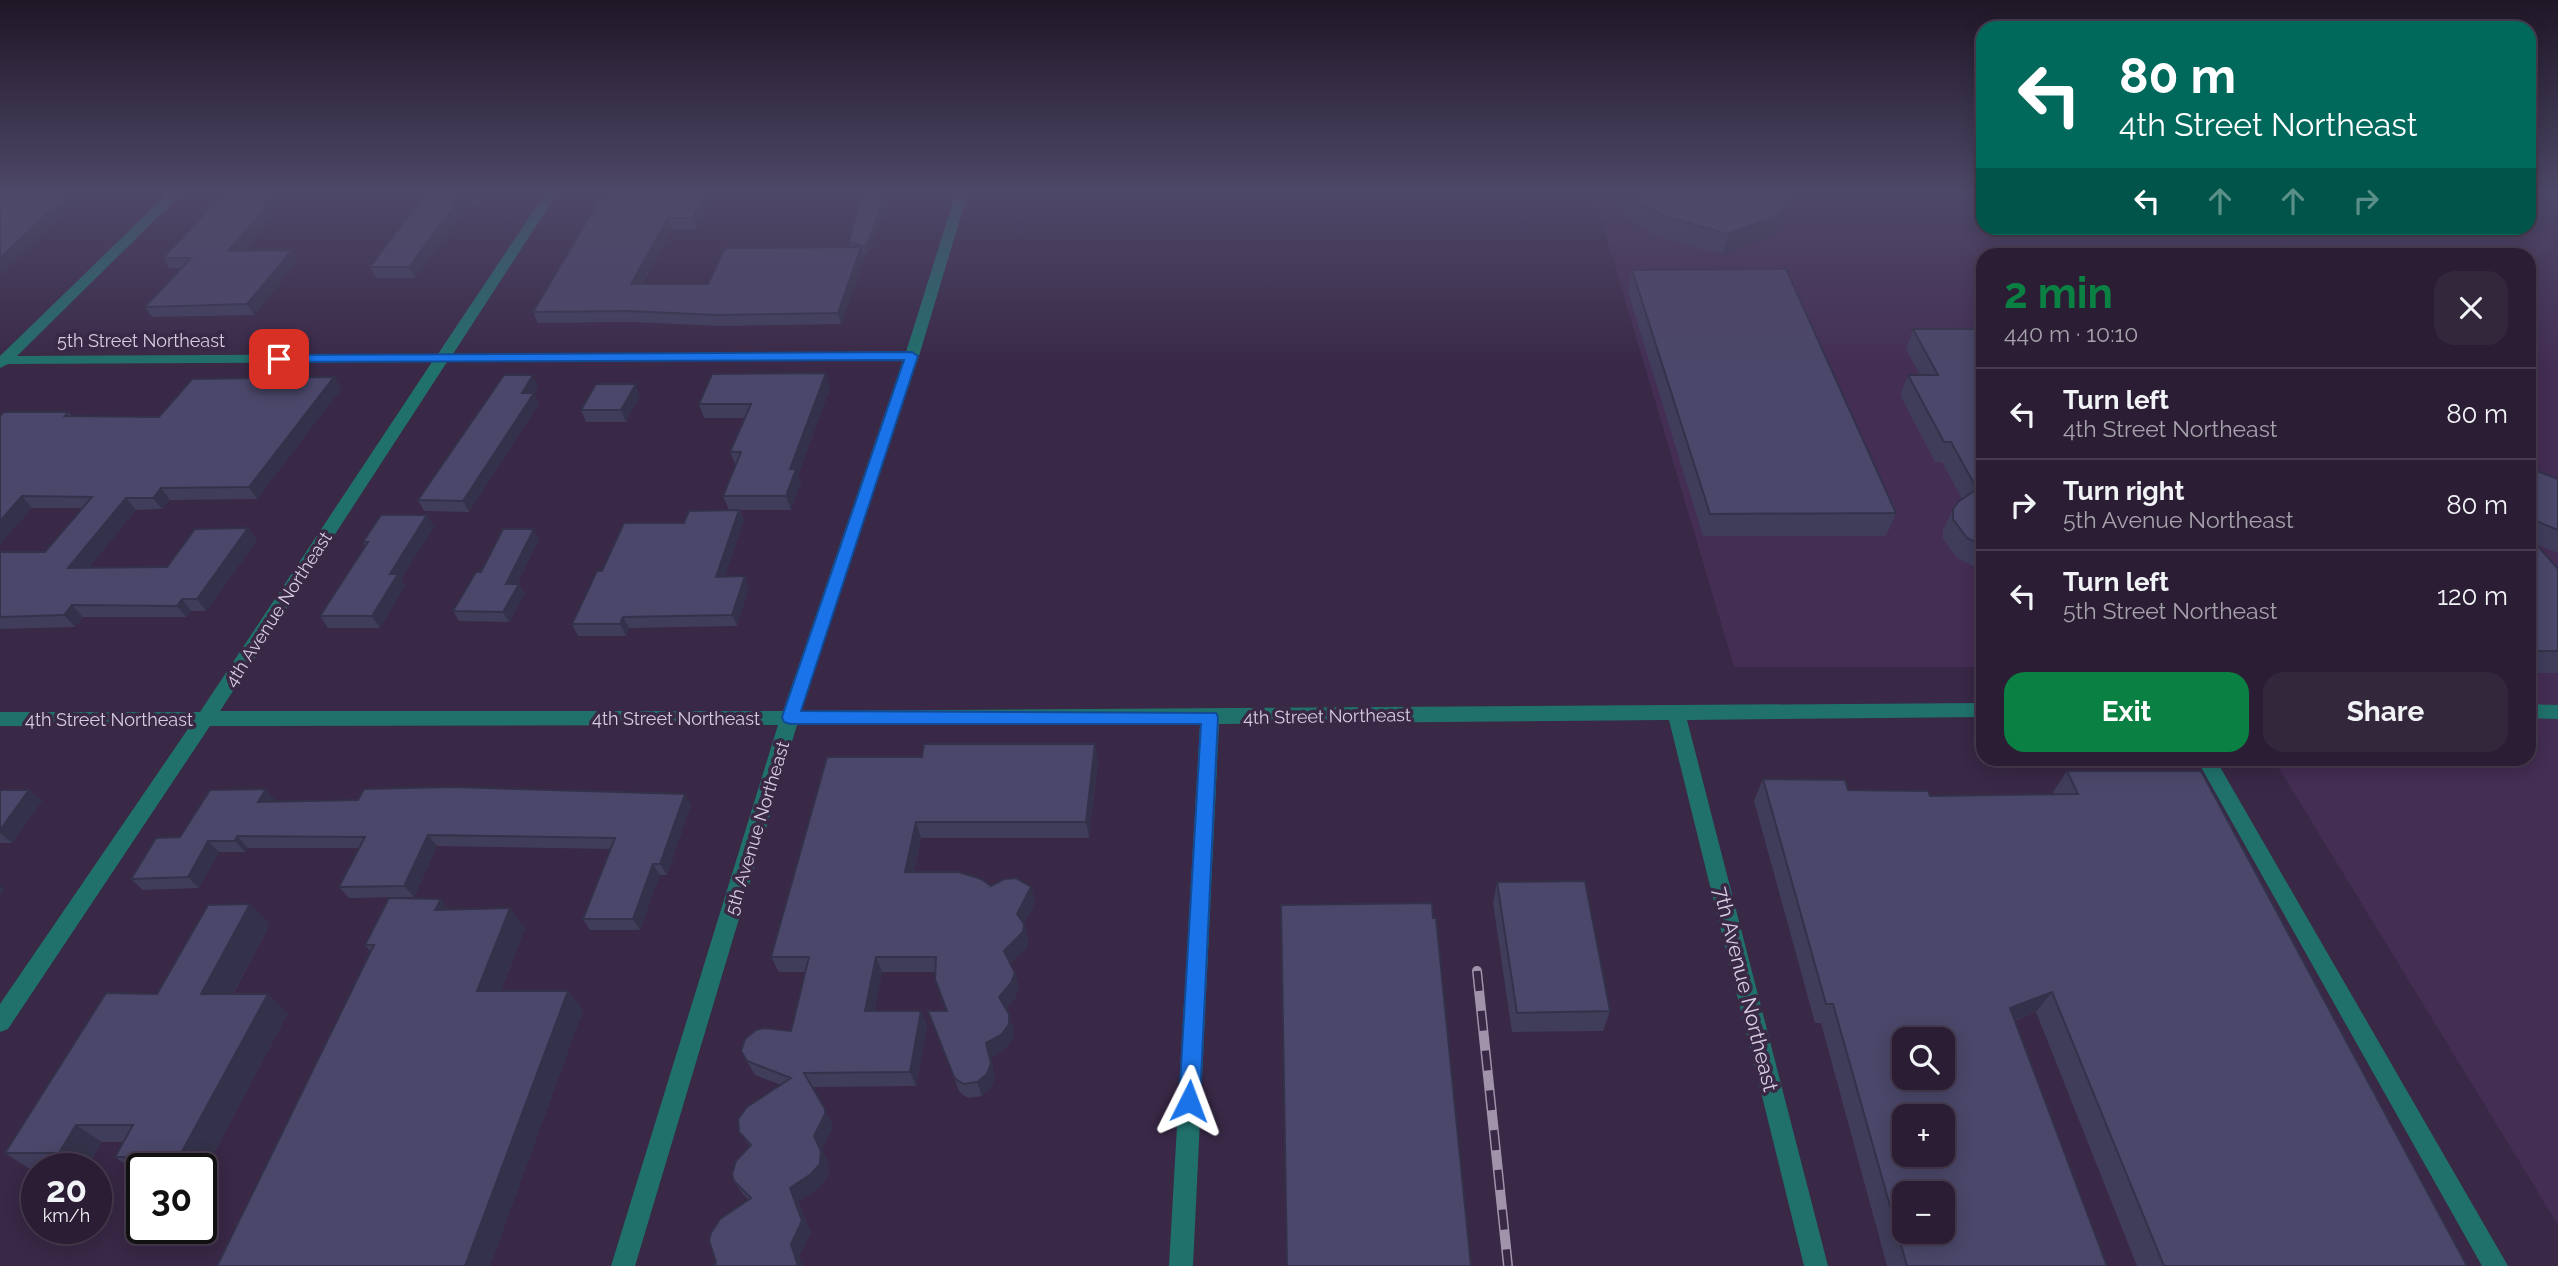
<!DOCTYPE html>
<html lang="en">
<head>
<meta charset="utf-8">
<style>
  body { margin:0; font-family:Raleway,sans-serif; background:#33273c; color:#f1f3f6; height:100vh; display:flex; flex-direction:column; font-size:26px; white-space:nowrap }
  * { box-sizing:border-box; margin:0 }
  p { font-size:23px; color:#a6a2ac }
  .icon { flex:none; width:38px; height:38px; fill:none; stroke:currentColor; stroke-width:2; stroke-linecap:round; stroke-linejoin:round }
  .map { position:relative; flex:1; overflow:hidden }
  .sheet { position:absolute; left:1976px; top:248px; width:560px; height:518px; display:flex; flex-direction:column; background:#2b1e34; border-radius:21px; box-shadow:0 4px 18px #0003,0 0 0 2px #473c4f }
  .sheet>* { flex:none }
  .banner { position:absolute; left:1976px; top:21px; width:560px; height:214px; border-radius:21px; box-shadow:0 4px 18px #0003,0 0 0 2px #473c4f; background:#00695c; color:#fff; overflow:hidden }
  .tools { position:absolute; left:1892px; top:1027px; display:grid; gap:14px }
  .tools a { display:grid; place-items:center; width:63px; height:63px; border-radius:14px; background:#2b1e34; box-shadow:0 4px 18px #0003,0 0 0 2px #473c4f; font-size:35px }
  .speed { position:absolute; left:21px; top:1153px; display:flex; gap:14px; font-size:35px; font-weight:700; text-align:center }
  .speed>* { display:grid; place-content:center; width:91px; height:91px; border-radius:50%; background:#2b1e34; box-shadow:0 4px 18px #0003,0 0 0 2px #473c4f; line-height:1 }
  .speed small { font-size:18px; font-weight:400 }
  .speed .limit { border:4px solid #111; border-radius:10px; background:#fff; color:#111 }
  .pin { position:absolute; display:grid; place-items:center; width:60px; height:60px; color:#fff; margin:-30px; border-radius:14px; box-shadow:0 4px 10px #0006 }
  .me { position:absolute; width:77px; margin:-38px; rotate:3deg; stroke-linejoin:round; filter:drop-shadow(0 0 5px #0008) }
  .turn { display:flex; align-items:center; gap:24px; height:147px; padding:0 28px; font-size:32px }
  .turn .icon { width:91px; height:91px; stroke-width:2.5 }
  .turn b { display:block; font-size:49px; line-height:60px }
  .lanes { display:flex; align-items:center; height:66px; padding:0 28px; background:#0003; justify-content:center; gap:35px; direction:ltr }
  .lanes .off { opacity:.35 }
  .round { display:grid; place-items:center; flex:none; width:74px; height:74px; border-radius:21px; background:#33273c }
  .summary { display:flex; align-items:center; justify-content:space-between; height:119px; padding:0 28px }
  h1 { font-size:42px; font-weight:700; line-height:52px; color:#0b8043 }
  .action { display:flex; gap:14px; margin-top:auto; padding:14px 28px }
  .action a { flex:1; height:80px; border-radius:21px; background:#0b8043; color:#fff; font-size:28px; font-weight:700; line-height:80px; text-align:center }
  .action a+a { background:#33273c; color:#f1f3f6 }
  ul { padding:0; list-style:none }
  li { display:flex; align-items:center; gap:21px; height:91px; padding:0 28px; border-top:2px solid #473c4f }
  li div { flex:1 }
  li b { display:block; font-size:26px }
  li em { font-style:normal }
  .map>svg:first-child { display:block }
  .built { fill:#442e54 }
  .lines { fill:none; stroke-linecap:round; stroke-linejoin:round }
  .minor { fill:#20716c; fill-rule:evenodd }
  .rail-casing { stroke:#a093aa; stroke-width:10 }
  .rail { stroke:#392846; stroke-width:7; stroke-dasharray:20; stroke-linecap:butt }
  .wall { fill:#403d5b }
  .shaded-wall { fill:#34324a }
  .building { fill:#4b476a; stroke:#34324a; stroke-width:2; fill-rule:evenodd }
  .route { fill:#1a73e8; stroke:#114b97; stroke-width:2 }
  .labels { text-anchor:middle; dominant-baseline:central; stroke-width:7; stroke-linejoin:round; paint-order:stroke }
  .street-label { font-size:18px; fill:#d7cce0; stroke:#392846 }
  .near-street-label { font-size:21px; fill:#d7cce0; stroke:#392846 }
</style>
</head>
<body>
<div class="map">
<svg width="2558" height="1266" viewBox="0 0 2558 1266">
  <rect width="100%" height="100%" fill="#392846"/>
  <path class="built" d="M 1593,192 L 1983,192 L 1983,228 L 2529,228 L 2529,192 L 2558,192 L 2558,1225 L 2274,760 L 2529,760 L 2529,256 L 1983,256 L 1983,667 L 1734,667 Z"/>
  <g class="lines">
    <path class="minor" d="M 169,192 L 183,192 L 17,356 L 438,354 L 546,192 L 558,192 L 453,354 L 906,352 L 956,192 L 968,192 L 919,356 L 801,711 L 1983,703 L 1983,717 L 1687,720 L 1828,1266 L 1804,1266 L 1669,720 L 1219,724 L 1193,1266 L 1169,1266 L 1200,724 L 797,725 L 635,1266 L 611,1266 L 778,725 L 210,726 L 8,1029 L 0,1032 L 0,1004 L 190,726 L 0,726 L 0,712 L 200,712 L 432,362 L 8,364 L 0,368 L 0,356 ZM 903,360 L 783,711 L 220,711 L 447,362 Z
      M 2529,704 L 2558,705 L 2558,719 L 2529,718 Z
      M 2197,760 L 2216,760 L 2508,1266 L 2482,1266 Z"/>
    <defs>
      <path id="rail" d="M 1477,971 L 1508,1266"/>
    </defs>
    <use href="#rail" class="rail-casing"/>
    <use href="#rail" class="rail"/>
  </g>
  <path class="wall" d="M 0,192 L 109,192 L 102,199 L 80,199 Z
    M 225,192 L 291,192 L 272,213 L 273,215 L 243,251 L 292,250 L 298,261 L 254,315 L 152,317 L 145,307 L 181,268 L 169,268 L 163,258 Z
    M 427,192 L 485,192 L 478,203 L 471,203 L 415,278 L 376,278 L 370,267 Z
    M 608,192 L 716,192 L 697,229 L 672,229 L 642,284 L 708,284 L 850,247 L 849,242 L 862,192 L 868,256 L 863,254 L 864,259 L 841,324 L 721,326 L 632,322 L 538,323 L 533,312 Z
    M 1620,192 L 1792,193 L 1782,227 L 1769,237 L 1723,255 L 1662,238 L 1639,227 L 1624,213 L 1619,198 Z
    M 1632,270 L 1896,513 L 1886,536 L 1703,536 L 1628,292 Z
    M 1913,329 L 1983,329 L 1983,571 L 1957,558 L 1943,539 L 1943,530 L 1953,509 L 1962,499 L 1942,462 L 1935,462 L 1900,395 L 1908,375 L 1920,375 L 1906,349 Z
    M 334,377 L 341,389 L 257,499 L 170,500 L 162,509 L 136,510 L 88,568 L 167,567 L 248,528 L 257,540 L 206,611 L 191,611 L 186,617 L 83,617 L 75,627 L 0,629 L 0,552 L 45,552 L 82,508 L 32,508 L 0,544 L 0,416 L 69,412 L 72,416 L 159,417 Z
    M 538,386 L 534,393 L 539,403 L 469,512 L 424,511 L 418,500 Z
    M 830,388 L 798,475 L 801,483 L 791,510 L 740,510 L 744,521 L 725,576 L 749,588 L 737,626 L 629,628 L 626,636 L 578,636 L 572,624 L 602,571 L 684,523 L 729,510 L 723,496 L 736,466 L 730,452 L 744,418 L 704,418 L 699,404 Z
    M 640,396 L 626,422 L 586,422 L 581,410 Z
    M 2529,468 L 2558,479 L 2558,553 L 2536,544 L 2558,569 L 2558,673 L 2529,673 Z
    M 434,527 L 401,579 L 405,586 L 380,628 L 328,628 L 320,616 L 365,546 L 363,542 Z
    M 539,539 L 517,584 L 519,584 L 525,594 L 509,622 L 459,621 L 453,611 L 481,572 Z
    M 827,757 L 1098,761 L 1089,838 L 921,838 L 914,872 L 991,886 L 1031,887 L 1035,902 L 1024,924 L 1028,939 L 1027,948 L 1010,964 L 1015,973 L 1019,988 L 1015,998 L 1006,1009 L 1013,1028 L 1013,1039 L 1006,1048 L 991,1058 L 995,1077 L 991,1088 L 982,1096 L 969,1098 L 963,1095 L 959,1091 L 928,1011 L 947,1011 L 936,972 L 882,972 L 874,1011 L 927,1025 L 916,1086 L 812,1087 L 832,1123 L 832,1128 L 822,1150 L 829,1165 L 828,1177 L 819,1188 L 798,1201 L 811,1233 L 799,1256 L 743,1194 L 734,1181 L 750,1147 L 739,1132 L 781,1085 L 755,1075 L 741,1051 L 791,1031 L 805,972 L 779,972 L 771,957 Z
    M 2067,771 L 2467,1266 L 2137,1266 L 2036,1012 L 2015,1021 L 2107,1266 L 1887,1266 L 1821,1023 L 1815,1023 L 1754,801 L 1763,779 L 1848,790 L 1930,796 L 2054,794 L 2053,792 Z
    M 0,790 L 29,790 L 42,801 L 12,843 L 0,843 Z
    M 275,801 L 691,805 L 667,875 L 660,875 L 640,930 L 590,930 L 583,919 L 610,849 L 437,846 L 414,897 L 349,898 L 339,887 L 359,848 L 248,848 L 245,852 L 219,852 L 199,888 L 143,890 L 131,879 L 180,837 L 276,801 Z
    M 1497,882 L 1610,1011 L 1603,1031 L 1512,1032 L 1493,903 Z
    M 449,909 L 525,928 L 501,991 L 568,991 L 583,1010 L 490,1266 L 371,952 L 365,945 Z
    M 270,924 L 233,994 L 288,1013 L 203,1174 L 201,1174 L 201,1169 L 142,1169 L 142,1174 L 140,1174 L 115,1157 L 123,1142 L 102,1142 L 86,1169 L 37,1169 L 37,1171 L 33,1171 L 5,1153 L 157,994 Z"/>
  <path class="shaded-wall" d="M 70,192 L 76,192 L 80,199 L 0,276 L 0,258 Z
    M 98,192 L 109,192 L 102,199 Z
    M 276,192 L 291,192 L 272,213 L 273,215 L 234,261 L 228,251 L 264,205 Z
    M 465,192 L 471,203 L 415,278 L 409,267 Z
    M 474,192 L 485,192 L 478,203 Z
    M 707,192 L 716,192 L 697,229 L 693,218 Z
    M 887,192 L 892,192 L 868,256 L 866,247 Z
    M 1788,205 L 1782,227 L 1769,237 L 1723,255 L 1728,234 Z
    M 668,218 L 672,229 L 635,295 L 631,284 Z
    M 861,247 L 864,259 L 841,324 L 838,313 Z
    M 292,250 L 298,261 L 254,315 L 247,304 Z
    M 826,373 L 830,388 L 798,475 L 801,483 L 791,510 L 786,496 L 790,469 Z
    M 533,375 L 538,386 L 534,393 L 539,403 L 469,512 L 463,501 L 522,393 Z
    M 334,377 L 341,389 L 257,499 L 249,487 Z
    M 636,384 L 640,396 L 626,422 L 621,410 Z
    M 161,488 L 170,500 L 162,509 L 153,498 Z
    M 22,496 L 32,508 L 0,544 L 0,521 Z
    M 126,498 L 136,510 L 79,580 L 68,568 Z
    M 739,510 L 744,521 L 721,588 L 716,577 Z
    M 427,515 L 434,527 L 401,579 L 405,586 L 380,628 L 372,616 L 390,574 Z
    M 248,528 L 257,540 L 206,611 L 197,599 Z
    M 534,529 L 539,539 L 512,594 L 506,584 Z
    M 745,576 L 749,588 L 737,626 L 732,615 Z
    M 519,584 L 525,594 L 509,622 L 503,612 Z
    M 182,599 L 191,611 L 186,617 L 177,606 Z
    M 72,605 L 83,617 L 75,627 L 64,615 Z
    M 623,617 L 629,628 L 626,636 L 620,624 Z
    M 1095,744 L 1098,761 L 1089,838 L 1086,822 Z
    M 266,789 L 276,801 L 268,813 L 258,802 Z
    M 29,790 L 42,801 L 12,843 L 0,833 L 0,830 Z
    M 685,794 L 691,805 L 667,875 L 660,864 Z
    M 916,822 L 921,838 L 911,887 L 905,872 Z
    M 428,835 L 437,846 L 414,897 L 404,886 Z
    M 237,836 L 248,848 L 245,852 L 235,841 Z
    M 208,841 L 219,852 L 199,888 L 188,877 Z
    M 653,864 L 660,875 L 640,930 L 633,919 Z
    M 0,885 L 5,889 L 0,896 Z
    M 1031,887 L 1035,902 L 1021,930 L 1017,914 Z
    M 441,899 L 457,919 L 435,910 Z
    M 250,904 L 270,924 L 222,1013 L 201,994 Z
    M 510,908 L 525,928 L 493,1011 L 477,991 Z
    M 1024,924 L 1028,939 L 1027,948 L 1008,966 L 1004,951 Z
    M 876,957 L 882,972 L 871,1025 L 865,1011 Z
    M 1015,973 L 1019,988 L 1015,998 L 1003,1012 L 999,997 Z
    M 568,991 L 583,1010 L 490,1266 L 465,1266 Z
    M 2052,992 L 2036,1012 L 1995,1028 L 2010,1008 Z
    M 268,994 L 288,1013 L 203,1174 L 201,1173 L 201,1169 L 196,1169 L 179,1157 Z
    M 921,1011 L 927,1025 L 916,1086 L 910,1072 Z
    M 1009,1014 L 1013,1028 L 1013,1039 L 1006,1048 L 991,1058 L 995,1077 L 991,1088 L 982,1096 L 977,1082 L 986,1043 Z
    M 825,1109 L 832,1123 L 832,1128 L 822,1150 L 829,1165 L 828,1177 L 819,1188 L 798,1201 L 811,1233 L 799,1256 L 803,1266 L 798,1266 L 791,1244 L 790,1188 L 814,1136 Z
    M 76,1125 L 102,1142 L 86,1169 L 83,1169 L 59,1153 Z"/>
  <path class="building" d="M 0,192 L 70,192 L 0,258 Z
    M 225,192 L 276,192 L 264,205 L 268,205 L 228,251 L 292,250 L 247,304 L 145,307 L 191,258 L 163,258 Z
    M 427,192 L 465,192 L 409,267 L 370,267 Z
    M 608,192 L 707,192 L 693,218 L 668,218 L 631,284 L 708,284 L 725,248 L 861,247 L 838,313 L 717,315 L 628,311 L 533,312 L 601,197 L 605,197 Z
    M 862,192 L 887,192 L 866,247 L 849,242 Z
    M 1629,192 L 1791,192 L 1792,193 L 1788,205 L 1775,216 L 1728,234 L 1666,217 L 1643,206 Z
    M 1786,269 L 1896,513 L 1710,514 L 1632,270 Z
    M 1913,329 L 1983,329 L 1983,546 L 1967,538 L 1953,519 L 1953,509 L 1958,502 L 1977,489 L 1951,442 L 1944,442 L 1908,375 L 1938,375 Z
    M 826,373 L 790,469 L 796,469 L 786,496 L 723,496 L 741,452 L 730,452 L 751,404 L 699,404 L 712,374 Z
    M 504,375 L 533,375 L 522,393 L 534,393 L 463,501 L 418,500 Z
    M 334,377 L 249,487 L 161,488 L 153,498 L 126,498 L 68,568 L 167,567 L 195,529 L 248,528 L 197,599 L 182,599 L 177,606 L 72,605 L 64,615 L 0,617 L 0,552 L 45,552 L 92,497 L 22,496 L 0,521 L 0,416 L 4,412 L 69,412 L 65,416 L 159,417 L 192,379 Z
    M 596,384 L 636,384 L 621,410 L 581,410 Z
    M 2529,468 L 2558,479 L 2558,530 L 2529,518 Z
    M 739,510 L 716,577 L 745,576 L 732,615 L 623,617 L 620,624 L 572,624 L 597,571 L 602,571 L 624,523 L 684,523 L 689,511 Z
    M 381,515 L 427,515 L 390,574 L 398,574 L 372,616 L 320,616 L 368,542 L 363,542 Z
    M 503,529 L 534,529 L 506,584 L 519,584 L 503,612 L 453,611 L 476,572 L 481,572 Z
    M 2529,536 L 2558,569 L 2558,651 L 2529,651 Z
    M 924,744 L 1095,744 L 1086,822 L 916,822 L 905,872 L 959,872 L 981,879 L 991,886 L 1004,879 L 1016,878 L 1031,887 L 1017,914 L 1024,924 L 1023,932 L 1004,951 L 1015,973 L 1011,983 L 999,997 L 1009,1014 L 1009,1024 L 1002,1034 L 986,1043 L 991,1063 L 987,1074 L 977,1082 L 964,1084 L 958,1081 L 954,1077 L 928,1011 L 947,1011 L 935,979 L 936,957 L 876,957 L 865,1011 L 921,1011 L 910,1072 L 804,1073 L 825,1109 L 825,1114 L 814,1136 L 821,1151 L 820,1164 L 811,1174 L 790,1188 L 802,1221 L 791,1244 L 798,1266 L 714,1266 L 716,1262 L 709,1240 L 711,1233 L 720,1219 L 751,1198 L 734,1181 L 732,1174 L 736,1161 L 751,1145 L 739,1132 L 738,1119 L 747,1107 L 791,1078 L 747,1061 L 741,1051 L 745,1039 L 756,1030 L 764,1028 L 791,1031 L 809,957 L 771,957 L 827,757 L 922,757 Z
    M 2067,771 L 2201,771 L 2467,1266 L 2164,1266 L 2052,992 L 2010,1008 L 2107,1266 L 1907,1266 L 1833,1004 L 1826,1004 L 1763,779 L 1845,780 L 1848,790 L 1928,791 L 1930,796 L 2078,794 ZM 1904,1040 L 1942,1040 L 1942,1078 L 1904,1078 ZM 1904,1116 L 1942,1116 L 1942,1155 L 1904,1155 ZM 1904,1194 L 1942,1194 L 1942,1232 L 1904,1232 Z
    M 452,787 L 685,794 L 660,864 L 653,864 L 633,919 L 583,919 L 615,838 L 428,835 L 404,886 L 339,887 L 365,837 L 237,836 L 235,841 L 208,841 L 188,877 L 131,879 L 156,838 L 180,837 L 210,790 L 266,789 L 258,802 L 358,800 L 364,789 Z
    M 0,790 L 29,790 L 0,830 Z
    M 1585,881 L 1610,1011 L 1517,1013 L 1497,882 Z
    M 389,898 L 441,899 L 435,910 L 510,908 L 477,991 L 568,991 L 465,1266 L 217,1266 L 374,945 L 365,945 Z
    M 1432,903 L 1433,918 L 1436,918 L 1471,1266 L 1287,1266 L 1281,905 Z
    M 250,904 L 201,994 L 268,994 L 179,1157 L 115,1157 L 133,1125 L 76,1125 L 59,1153 L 5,1153 L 106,993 L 157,994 L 208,905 Z"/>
  <linearGradient id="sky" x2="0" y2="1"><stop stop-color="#1f1626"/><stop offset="0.52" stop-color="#4e4868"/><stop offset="1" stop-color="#4e4868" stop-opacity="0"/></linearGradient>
  <rect width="2558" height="370" fill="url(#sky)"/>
  <path class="route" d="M 912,352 L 918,356 L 801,711 L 1216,713 L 1218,717 L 1200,1101 L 1197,1108 L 1189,1111 L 1182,1108 L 1179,1101 L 1201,724 L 790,724 L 784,722 L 782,717 L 904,360 L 279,362 L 273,359 L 279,355 Z"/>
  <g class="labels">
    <g class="street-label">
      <text x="141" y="340">5th Street Northeast</text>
      <text transform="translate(278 609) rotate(-57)">4th Avenue Northeast</text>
      <text transform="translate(1327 716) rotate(-1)">4th Street Northeast</text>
      <text x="676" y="718">4th Street Northeast</text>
      <text x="109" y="719">4th Street Northeast</text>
      <text transform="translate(757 828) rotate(-73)">5th Avenue Northeast</text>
    </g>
    <g class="near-street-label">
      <text transform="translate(1746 989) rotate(76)">7th Avenue Northeast</text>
    </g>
  </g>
</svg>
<div class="tools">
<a><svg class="icon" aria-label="search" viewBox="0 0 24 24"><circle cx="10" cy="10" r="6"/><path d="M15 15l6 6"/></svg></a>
<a>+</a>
<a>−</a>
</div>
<div class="speed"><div>20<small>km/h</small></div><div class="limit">30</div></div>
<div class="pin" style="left:279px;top:359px;background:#d93025"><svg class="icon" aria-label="arrive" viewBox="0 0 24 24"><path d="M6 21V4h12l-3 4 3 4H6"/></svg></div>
<svg class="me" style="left:1189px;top:1101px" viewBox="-20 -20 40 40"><path d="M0-17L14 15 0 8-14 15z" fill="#1a73e8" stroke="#fff" stroke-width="4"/></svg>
<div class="banner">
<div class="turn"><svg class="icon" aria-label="left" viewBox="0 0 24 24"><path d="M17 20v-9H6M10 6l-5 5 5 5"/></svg><div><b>80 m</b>4th Street Northeast</div></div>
<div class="lanes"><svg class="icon" aria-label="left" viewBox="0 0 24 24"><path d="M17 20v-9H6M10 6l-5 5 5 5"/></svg><svg class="icon off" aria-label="ahead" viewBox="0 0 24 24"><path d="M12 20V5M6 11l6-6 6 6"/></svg><svg class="icon off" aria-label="ahead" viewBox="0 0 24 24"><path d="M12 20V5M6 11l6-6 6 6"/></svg><svg class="icon off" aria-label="right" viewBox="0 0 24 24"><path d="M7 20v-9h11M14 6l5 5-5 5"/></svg></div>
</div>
<section class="sheet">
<div class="summary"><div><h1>2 min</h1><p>440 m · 10:10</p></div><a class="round"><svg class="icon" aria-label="close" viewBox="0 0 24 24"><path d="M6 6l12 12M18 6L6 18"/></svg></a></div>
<ul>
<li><svg class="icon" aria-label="left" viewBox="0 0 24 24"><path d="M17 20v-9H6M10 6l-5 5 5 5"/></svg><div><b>Turn left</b><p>4th Street Northeast</p></div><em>80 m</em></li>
<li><svg class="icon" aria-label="right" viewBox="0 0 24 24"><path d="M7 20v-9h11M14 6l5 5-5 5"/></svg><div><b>Turn right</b><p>5th Avenue Northeast</p></div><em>80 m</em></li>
<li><svg class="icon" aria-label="left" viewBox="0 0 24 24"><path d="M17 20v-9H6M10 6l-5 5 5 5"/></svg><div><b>Turn left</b><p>5th Street Northeast</p></div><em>120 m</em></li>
</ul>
<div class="action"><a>Exit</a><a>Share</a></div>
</section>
</div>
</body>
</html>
